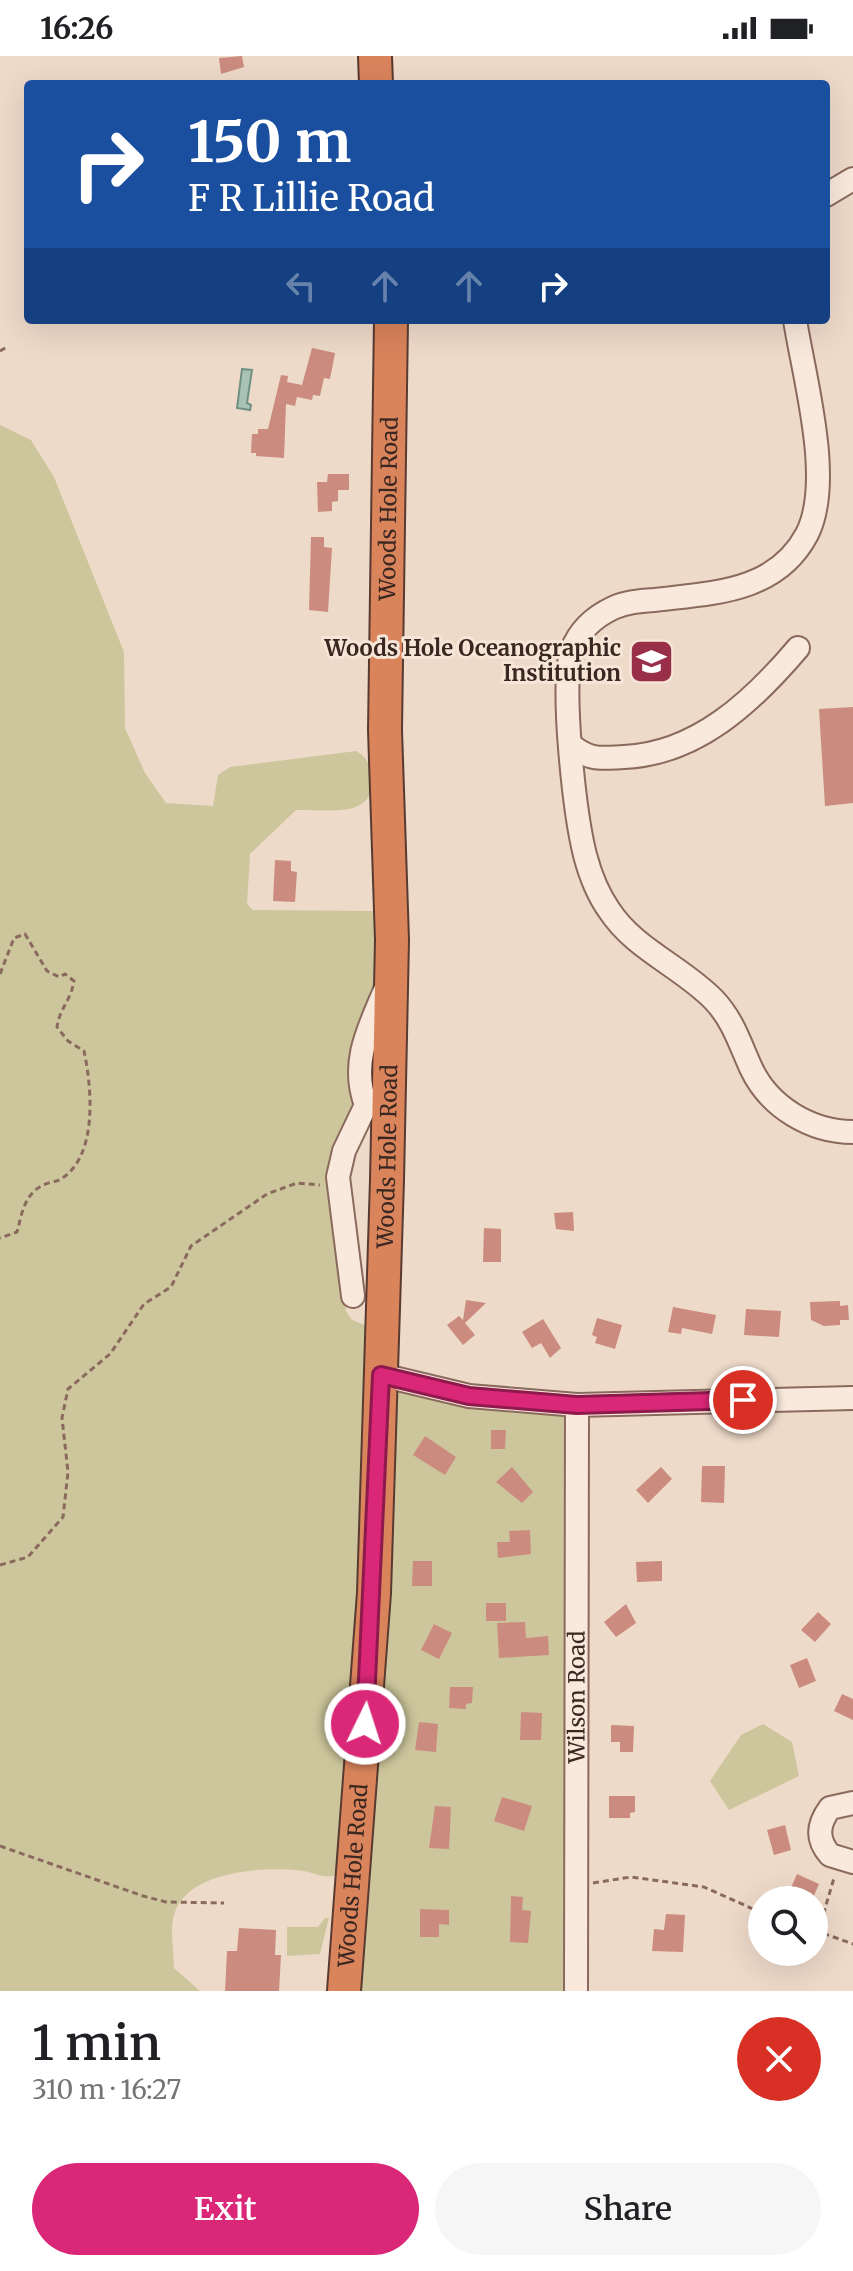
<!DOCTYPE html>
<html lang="en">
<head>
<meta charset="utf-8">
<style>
  body { margin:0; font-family:Merriweather,serif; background:#f6f6f6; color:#202124; height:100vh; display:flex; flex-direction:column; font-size:30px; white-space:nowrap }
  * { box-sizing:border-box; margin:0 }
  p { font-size:26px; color:#757577 }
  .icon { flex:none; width:44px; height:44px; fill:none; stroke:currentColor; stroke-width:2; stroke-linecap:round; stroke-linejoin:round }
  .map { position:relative; height:1935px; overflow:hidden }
  .panel { display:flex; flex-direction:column; background:#fff; flex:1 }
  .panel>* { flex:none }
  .guide { position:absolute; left:24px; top:24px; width:806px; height:244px; border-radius:8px; box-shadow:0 8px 32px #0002; background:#1a4fa0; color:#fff; overflow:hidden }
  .controls { position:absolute; left:748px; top:1830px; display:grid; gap:16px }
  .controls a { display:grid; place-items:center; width:80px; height:80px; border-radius:50%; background:#fff; box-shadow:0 8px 32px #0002; font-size:40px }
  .pin { position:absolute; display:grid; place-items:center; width:68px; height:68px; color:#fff; margin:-34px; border:4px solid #fff; border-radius:50%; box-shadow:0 2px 8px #0007 }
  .me { position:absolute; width:88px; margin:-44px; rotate:4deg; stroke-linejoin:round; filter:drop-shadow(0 0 6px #0008) }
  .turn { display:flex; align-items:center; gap:28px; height:168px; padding:0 32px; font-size:36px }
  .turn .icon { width:104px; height:104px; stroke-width:2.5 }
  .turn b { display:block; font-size:56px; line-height:68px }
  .lanes { display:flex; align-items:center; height:76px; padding:0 32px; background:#0003; justify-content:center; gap:40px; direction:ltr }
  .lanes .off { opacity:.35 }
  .round { display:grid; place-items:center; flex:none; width:84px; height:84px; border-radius:42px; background:#f6f6f6 }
  .headline { display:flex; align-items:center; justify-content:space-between; height:136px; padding:0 32px }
  h1 { font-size:48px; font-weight:600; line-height:60px }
  .primary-button { display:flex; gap:16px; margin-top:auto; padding:16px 32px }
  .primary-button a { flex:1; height:92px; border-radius:48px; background:#db2777; color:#fff; font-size:32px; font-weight:600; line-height:92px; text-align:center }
  .primary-button a+a { background:#f6f6f6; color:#202124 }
  .status { display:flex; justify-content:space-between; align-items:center; height:56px; padding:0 40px; background:#fff; direction:ltr }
  .status svg { height:22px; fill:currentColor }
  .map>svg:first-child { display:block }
  .green { fill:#cdc69c }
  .water { fill:#a9c2b5; stroke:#709181; stroke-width:2 }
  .building { fill:#cb8c7f }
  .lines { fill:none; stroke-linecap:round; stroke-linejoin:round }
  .minor-casing { stroke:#8a6a5d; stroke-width:26 }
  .highway-casing { stroke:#593a31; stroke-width:36 }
  .path { stroke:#8a6a5d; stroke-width:3; stroke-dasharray:6 4; stroke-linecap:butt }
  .minor { stroke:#f9e9dc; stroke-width:22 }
  .highway { stroke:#da845c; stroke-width:32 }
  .route-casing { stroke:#8e194d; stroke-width:20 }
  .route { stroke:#db2777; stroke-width:14 }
  .labels { text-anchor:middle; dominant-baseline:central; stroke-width:6; stroke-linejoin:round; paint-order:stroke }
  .street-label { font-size:22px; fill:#3b2721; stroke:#f6e6d8 }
  .poi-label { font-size:22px; font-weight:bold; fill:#3b2721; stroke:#f6e6d8; text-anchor:end }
</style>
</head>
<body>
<div class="status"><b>16:26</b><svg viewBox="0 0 49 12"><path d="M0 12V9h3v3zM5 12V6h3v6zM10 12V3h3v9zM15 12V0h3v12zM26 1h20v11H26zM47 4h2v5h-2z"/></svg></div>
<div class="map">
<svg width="853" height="1935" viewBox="0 0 853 1935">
  <rect width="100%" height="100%" fill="#eedac9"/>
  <path class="green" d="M 0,369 L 31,384 L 54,421 L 124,596 L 125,672 L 145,717 L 166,747 L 213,750 L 218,719 L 230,711 L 356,695 C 366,700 370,708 372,720 C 376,764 328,753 296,754 L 250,798 L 247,848 L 253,854 L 372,855 L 379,859 L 382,924 L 352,992 L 348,1022 L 355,1048 L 337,1091 L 346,1255 L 352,1264 L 370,1271 L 367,1416 L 340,1809 L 334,1820 C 321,1822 315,1817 304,1815 C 267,1810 189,1814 175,1856 C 169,1872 174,1894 174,1912 L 200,1935 L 0,1935 Z
    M 401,1332 L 562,1357 L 567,1363 L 568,1935 L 356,1935 L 393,1339 Z
    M 763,1668 L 792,1686 L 799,1720 L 729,1754 L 710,1725 L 741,1679 Z
    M 325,1862 L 329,1862 L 320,1898 L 287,1900 L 287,1871 L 318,1871 Z"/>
  <path class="water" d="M 242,313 L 252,314 L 247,347 L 251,349 L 250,354 L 237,352 Z"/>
  <path class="building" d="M 242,0 L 244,11 L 221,18 L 219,2 Z
    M 312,292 L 335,297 L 330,323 L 324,322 L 320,340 L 313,339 L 312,344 L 297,341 L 295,350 L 286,348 L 284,402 L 256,400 L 256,397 L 251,397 L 252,378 L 258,378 L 258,373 L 268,373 L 281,319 L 288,320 L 287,326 L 302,329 Z
    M 328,418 L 349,418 L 349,434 L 338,434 L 338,445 L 332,446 L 332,455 L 318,456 L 317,426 L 327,426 Z
    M 311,481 L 324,481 L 324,491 L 332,492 L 328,556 L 309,554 Z
    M 853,651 L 853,747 L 825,750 L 819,653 Z
    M 275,804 L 291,805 L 291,815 L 297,816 L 295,846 L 273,845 Z
    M 573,1156 L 574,1175 L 556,1173 L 554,1157 Z
    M 484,1172 L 501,1173 L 501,1206 L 483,1206 Z
    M 466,1244 L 486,1247 L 465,1267 L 475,1279 L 463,1289 L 447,1269 L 459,1260 L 463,1264 Z
    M 840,1245 L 840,1250 L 848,1249 L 849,1264 L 840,1264 L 840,1269 L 824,1270 L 811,1264 L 810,1246 Z
    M 673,1251 L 716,1259 L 712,1278 L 682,1272 L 681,1278 L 668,1276 Z
    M 746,1253 L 781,1255 L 779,1281 L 744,1279 Z
    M 597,1262 L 622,1269 L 615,1293 L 595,1287 L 597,1281 L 592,1279 Z
    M 543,1263 L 561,1292 L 550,1302 L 541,1287 L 532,1292 L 522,1276 Z
    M 491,1374 L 506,1374 L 505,1393 L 491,1393 Z
    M 425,1380 L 456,1401 L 445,1419 L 413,1399 Z
    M 702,1410 L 725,1410 L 724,1447 L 701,1446 Z
    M 512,1411 L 533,1436 L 522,1447 L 496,1426 Z
    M 661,1411 L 672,1423 L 648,1447 L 636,1434 Z
    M 530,1474 L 531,1498 L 498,1502 L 497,1486 L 510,1486 L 509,1475 Z
    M 413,1505 L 432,1505 L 432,1530 L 412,1530 Z
    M 662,1505 L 662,1525 L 637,1526 L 636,1506 Z
    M 486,1547 L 506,1547 L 506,1565 L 486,1565 Z
    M 626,1548 L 636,1567 L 616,1581 L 604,1566 Z
    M 818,1556 L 831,1568 L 815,1586 L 801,1574 Z
    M 525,1566 L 526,1582 L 548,1580 L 549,1599 L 499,1602 L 497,1567 Z
    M 434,1568 L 452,1577 L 439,1603 L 421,1594 Z
    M 807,1602 L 816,1625 L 799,1632 L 790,1609 Z
    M 450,1631 L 473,1631 L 472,1647 L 466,1648 L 466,1653 L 449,1652 Z
    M 842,1638 L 853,1643 L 853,1664 L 834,1655 Z
    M 521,1656 L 542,1657 L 541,1684 L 520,1684 Z
    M 419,1666 L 438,1668 L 436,1696 L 415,1694 Z
    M 611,1669 L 634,1670 L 633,1696 L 620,1696 L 620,1686 L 611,1686 Z
    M 609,1740 L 635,1740 L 635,1756 L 630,1757 L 630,1762 L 609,1762 Z
    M 502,1741 L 532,1750 L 524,1775 L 494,1765 Z
    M 435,1750 L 451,1751 L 449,1793 L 429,1792 Z
    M 785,1769 L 791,1794 L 774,1799 L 767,1774 Z
    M 797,1818 L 819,1828 L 812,1844 L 790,1834 Z
    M 511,1840 L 523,1841 L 522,1854 L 531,1855 L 528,1887 L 510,1886 Z
    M 420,1853 L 449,1854 L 449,1869 L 439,1868 L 439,1881 L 420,1881 Z
    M 666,1858 L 685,1859 L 683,1896 L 652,1895 L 654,1873 L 664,1874 Z
    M 239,1872 L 276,1874 L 275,1899 L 281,1899 L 279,1935 L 225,1935 L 227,1895 L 237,1895 Z"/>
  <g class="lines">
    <defs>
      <g id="minor">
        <path d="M 826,139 L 853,123"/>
        <path d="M 795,264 C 804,322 834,425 807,478 C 776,537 712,537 654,544 C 640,545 626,546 613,552 C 594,561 579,575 572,594 C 560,630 575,759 585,799 C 590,818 597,837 609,854 C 635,894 681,910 714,944 C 733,964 740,988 751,1012 C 769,1051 811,1076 853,1076"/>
        <path d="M 572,690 C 591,705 601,702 624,701 C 697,698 753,645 798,592"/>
        <path d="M 353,1240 L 338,1121 L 344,1095 L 366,1049 C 350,1007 369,972 385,934"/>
        <path d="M 381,1319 L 469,1340 L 577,1349 L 853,1342"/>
        <path d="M 853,1747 L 830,1752 C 818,1768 816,1783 830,1799 L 853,1806"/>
        <path id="s1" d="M 576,1935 L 577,1349"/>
      </g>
      <g id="highway">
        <path d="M 375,0 L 376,28"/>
        <path id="s2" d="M 344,1935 L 374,1537 L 387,1124 L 392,884 L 385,674 L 391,264"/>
      </g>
    </defs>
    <use href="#minor" class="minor-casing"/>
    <use href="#highway" class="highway-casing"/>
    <path class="path" d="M 0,295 L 7,291
      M 0,918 L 14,882 L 25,878 L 47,915 L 59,921 L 65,918 L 74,925 C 70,947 60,951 57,971 L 68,985 L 84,995 C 92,1032 98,1100 61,1123 C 56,1126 49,1126 43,1129 C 24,1139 22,1157 17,1176 L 0,1182
      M 0,1509 L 28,1501 L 63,1461 L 68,1416 L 62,1362 L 68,1333 L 110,1298 L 144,1248 L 171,1231 L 191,1190 L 267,1138 L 297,1127 L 320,1129
      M 0,1790 L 143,1840 L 166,1846 L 224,1847
      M 593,1827 L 631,1821 L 704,1831 L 762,1857
      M 814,1874 L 853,1888
      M 826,1878 L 824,1856 L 834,1822"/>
    <use href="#minor" class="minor"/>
    <use href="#highway" class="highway"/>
  </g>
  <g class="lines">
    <defs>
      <path id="route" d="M 365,1668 L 381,1319 L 469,1340 L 577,1349 L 743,1344"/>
    </defs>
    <use href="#route" class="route-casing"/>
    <use href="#route" class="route"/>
  </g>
  <defs>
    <symbol id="university-square" viewBox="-11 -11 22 22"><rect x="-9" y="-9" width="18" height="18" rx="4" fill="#992e49" stroke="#f6e6d8"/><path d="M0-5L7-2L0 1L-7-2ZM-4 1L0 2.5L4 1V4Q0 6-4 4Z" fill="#fff"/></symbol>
  </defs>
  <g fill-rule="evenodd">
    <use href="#university-square" x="626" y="580" width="51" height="51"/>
  </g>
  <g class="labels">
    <g class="street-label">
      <text stroke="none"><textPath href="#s2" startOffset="1484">Woods Hole Road</textPath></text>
      <text stroke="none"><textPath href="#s2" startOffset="836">Woods Hole Road</textPath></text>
      <text stroke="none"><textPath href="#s1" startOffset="294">Wilson Road</textPath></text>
      <text stroke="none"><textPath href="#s2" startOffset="116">Woods Hole Road</textPath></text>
    </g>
    <g class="poi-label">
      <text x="621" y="592">Woods Hole Oceanographic<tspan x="621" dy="25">Institution</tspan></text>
    </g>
  </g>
</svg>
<div class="controls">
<a><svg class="icon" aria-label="search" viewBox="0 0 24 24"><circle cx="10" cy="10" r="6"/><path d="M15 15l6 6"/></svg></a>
</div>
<div class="pin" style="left:743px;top:1344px;background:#d93025"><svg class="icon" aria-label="arrive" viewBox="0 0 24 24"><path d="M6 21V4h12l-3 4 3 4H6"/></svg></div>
<svg class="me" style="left:365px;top:1668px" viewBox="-20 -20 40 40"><circle r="17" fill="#db2777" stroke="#fff" stroke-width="3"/><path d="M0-11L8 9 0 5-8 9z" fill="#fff"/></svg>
<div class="guide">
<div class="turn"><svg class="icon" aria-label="right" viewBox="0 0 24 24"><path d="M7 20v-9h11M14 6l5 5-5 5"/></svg><div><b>150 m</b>F R Lillie Road</div></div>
<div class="lanes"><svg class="icon off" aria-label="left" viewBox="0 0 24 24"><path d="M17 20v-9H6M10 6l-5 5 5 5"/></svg><svg class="icon off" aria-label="ahead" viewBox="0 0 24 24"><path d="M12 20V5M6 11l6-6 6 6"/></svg><svg class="icon off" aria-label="ahead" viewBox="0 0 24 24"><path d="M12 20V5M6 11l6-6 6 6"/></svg><svg class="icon" aria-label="right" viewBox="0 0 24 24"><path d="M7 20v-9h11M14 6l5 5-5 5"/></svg></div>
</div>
</div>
<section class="panel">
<div class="headline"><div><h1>1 min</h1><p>310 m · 16:27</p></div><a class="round" style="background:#d93025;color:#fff"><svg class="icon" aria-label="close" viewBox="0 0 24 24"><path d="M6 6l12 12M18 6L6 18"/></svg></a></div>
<div class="primary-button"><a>Exit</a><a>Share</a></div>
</section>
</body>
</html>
